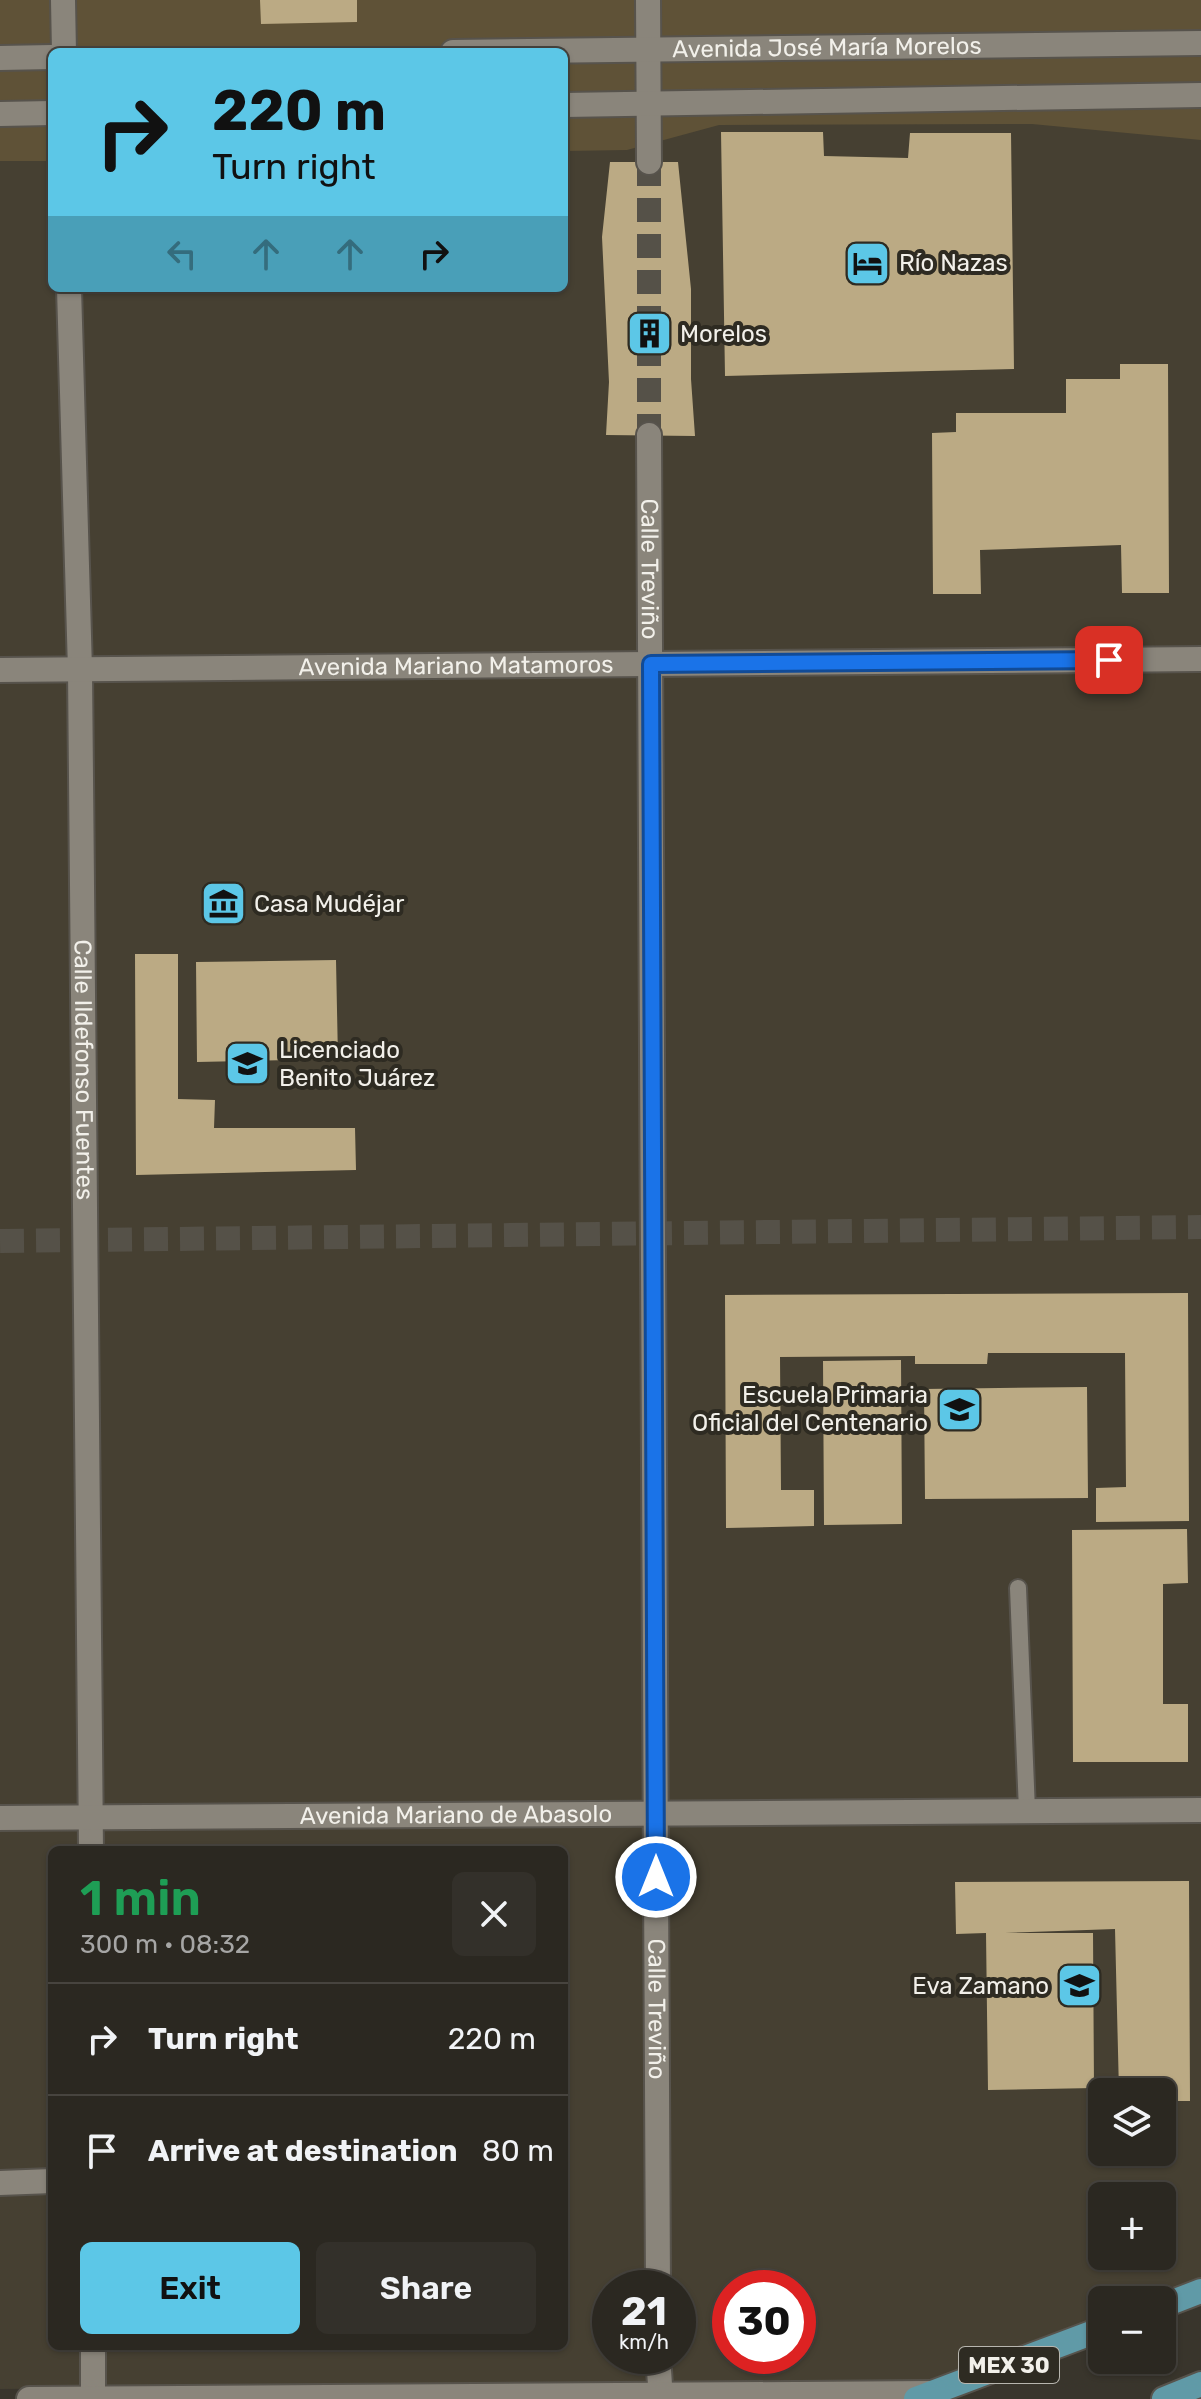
<!DOCTYPE html>
<html lang="en">
<head>
<meta charset="utf-8">
<style>
  body { margin:0; font-family:Rubik,sans-serif; background:#33302a; color:#f1f3f6; height:100vh; display:flex; flex-direction:column; font-size:30px; white-space:nowrap }
  * { box-sizing:border-box; margin:0 }
  p { font-size:26px; color:#a6a6a5 }
  .icon { flex:none; width:44px; height:44px; fill:none; stroke:currentColor; stroke-width:2; stroke-linecap:round; stroke-linejoin:round }
  .map { position:relative; flex:1; overflow:hidden }
  .sheet { position:absolute; left:48px; top:1846px; width:520px; height:504px; display:flex; flex-direction:column; background:#2b2821; border-radius:12px; box-shadow:0 2px 6px #0004,0 0 0 2px #47443f }
  .sheet>* { flex:none }
  .banner { position:absolute; left:48px; top:48px; width:520px; height:244px; border-radius:12px; box-shadow:0 2px 6px #0004,0 0 0 2px #47443f; background:#5cc7e7; color:#111; overflow:hidden }
  .fabs { position:absolute; left:1088px; top:2078px; display:grid; gap:16px }
  .fabs a { display:grid; place-items:center; width:88px; height:88px; border-radius:12px; background:#2b2821; box-shadow:0 2px 6px #0004,0 0 0 2px #47443f; font-size:40px }
  .speed { position:absolute; left:592px; top:2270px; display:flex; gap:16px; font-size:40px; font-weight:700; text-align:center }
  .speed>* { display:grid; place-content:center; width:104px; height:104px; border-radius:50%; background:#2b2821; box-shadow:0 2px 6px #0004,0 0 0 2px #47443f; line-height:1 }
  .speed small { font-size:20px; font-weight:400 }
  .speed .limit { border:12px solid #d22; background:#fff; color:#111 }
  .pin { position:absolute; display:grid; place-items:center; width:68px; height:68px; color:#fff; margin:-34px; border-radius:16px; box-shadow:0 4px 12px #0006 }
  .me { position:absolute; width:88px; margin:-44px; rotate:0deg; stroke-linejoin:round; filter:drop-shadow(0 0 6px #0008) }
  .turn { display:flex; align-items:center; gap:28px; height:168px; padding:0 32px; font-size:36px }
  .turn .icon { width:104px; height:104px; stroke-width:2.5 }
  .turn b { display:block; font-size:56px; line-height:68px }
  .lanes { display:flex; align-items:center; height:76px; padding:0 32px; background:#0003; justify-content:center; gap:40px; direction:ltr }
  .lanes .off { opacity:.35 }
  .round { display:grid; place-items:center; flex:none; width:84px; height:84px; border-radius:12px; background:#33302a }
  .overview { display:flex; align-items:center; justify-content:space-between; height:136px; padding:0 32px }
  h1 { font-size:48px; font-weight:600; line-height:60px; color:#1e9e55 }
  .primary-button { display:flex; gap:16px; margin-top:auto; padding:16px 32px }
  .primary-button a { flex:1; height:92px; border-radius:12px; background:#5cc7e7; color:#111; font-size:32px; font-weight:600; line-height:92px; text-align:center }
  .primary-button a+a { background:#33302a; color:#f1f3f6 }
  ul { padding:0; list-style:none }
  li { display:flex; align-items:center; gap:24px; height:112px; padding:0 32px; border-top:2px solid #47443f }
  li div { flex:1 }
  li b { display:block; font-size:30px }
  li em { font-style:normal }
  .map>svg:first-child { display:block }
  .built { fill:#464032; fill-rule:evenodd }
  .green { fill:#5f5237 }
  .building { fill:#bbaa84 }
  .lines { fill:none; stroke-linecap:round; stroke-linejoin:round }
  .street-tunnel { stroke:#555148; stroke-width:24; stroke-dasharray:24 12; stroke-linecap:butt }
  .secondary-tunnel { stroke:#555148; stroke-width:24; stroke-dasharray:24 12; stroke-linecap:butt }
  .lane-casing { stroke:#57534c; stroke-width:20 }
  .street-casing { stroke:#57534c; stroke-width:28 }
  .secondary-casing { stroke:#57534c; stroke-width:28 }
  .primary-casing { stroke:#57534c; stroke-width:28 }
  .lane { stroke:#8a857b; stroke-width:16 }
  .street { stroke:#8a857b; stroke-width:24 }
  .secondary { stroke:#8a857b; stroke-width:24 }
  .primary { stroke:#609aa7; stroke-width:24 }
  .route-casing { stroke:#114b97; stroke-width:20 }
  .route { stroke:#1a73e8; stroke-width:14 }
  .labels { text-anchor:middle; dominant-baseline:central; stroke-width:8; stroke-linejoin:round; paint-order:stroke }
  .shield { fill:#2e2b22; stroke:#b7b5ae; stroke-width:2 }
  .shield-label { font-size:22px; font-weight:bold; fill:#f2f0ea }
  .street-label { font-size:24px; fill:#f2f0ea; stroke:#2e2b22 }
  .poi-label { font-size:24px; fill:#f2f0ea; stroke:#2e2b22; text-anchor:start }
</style>
</head>
<body>
<div class="map">
<svg width="1201" height="2399" viewBox="0 0 1201 2399">
  <rect width="100%" height="100%" fill="#39352c"/>
  <path class="built" d="M 0,0 L 1201,0 L 1201,2293 L 1162,2300 L 1102,2300 L 1102,2329 L 961,2380 L 0,2389 ZM 52,52 L 564,52 L 564,288 L 52,288 ZM 52,1850 L 564,1850 L 564,2346 L 52,2346 ZM 1102,2092 L 1162,2092 L 1162,2152 L 1102,2152 ZM 1102,2196 L 1162,2196 L 1162,2256 L 1102,2256 ZM 610,2288 L 678,2288 L 678,2356 L 610,2356 ZM 730,2288 L 798,2288 L 798,2356 L 730,2356 Z"/>
  <path class="green" d="M 0,0 L 1201,0 L 1201,140 L 1032,124 L 719,125 L 627,150 L 564,151 L 564,52 L 52,52 L 52,161 L 0,161 Z"/>
  <path class="building" d="M 260,0 L 357,0 L 357,22 L 261,24 Z
    M 721,132 L 823,132 L 824,156 L 908,158 L 910,133 L 1011,133 L 1014,369 L 725,376 Z
    M 610,162 L 678,162 L 691,289 L 691,379 L 695,436 L 606,435 L 609,382 L 602,237 Z
    M 1120,364 L 1168,364 L 1169,593 L 1122,593 L 1121,545 L 980,550 L 981,594 L 933,594 L 932,433 L 956,432 L 956,413 L 1066,413 L 1066,379 L 1120,379 Z
    M 135,954 L 178,954 L 178,1099 L 215,1100 L 214,1128 L 355,1128 L 356,1170 L 136,1175 Z
    M 336,960 L 338,1059 L 197,1062 L 196,962 Z
    M 1188,1293 L 1189,1521 L 1096,1522 L 1096,1488 L 1126,1487 L 1125,1353 L 988,1353 L 987,1364 L 915,1364 L 915,1356 L 780,1357 L 781,1490 L 814,1490 L 814,1526 L 726,1528 L 725,1295 Z
    M 901,1360 L 902,1524 L 824,1525 L 823,1361 Z
    M 1087,1387 L 1088,1498 L 925,1499 L 924,1389 Z
    M 1187,1529 L 1188,1583 L 1163,1584 L 1163,1704 L 1188,1704 L 1188,1762 L 1073,1762 L 1072,1530 Z
    M 1189,1881 L 1190,2101 L 1162,2101 L 1162,2092 L 1119,2092 L 1115,1929 L 1005,1933 L 1093,1933 L 1094,2088 L 988,2090 L 986,1933 L 956,1934 L 955,1882 Z"/>
  <g class="lines">
    <path class="street-tunnel" d="M 649,162 L 649,435"/>
    <path class="secondary-tunnel" d="M 0,1241 L 1201,1227"/>
    <defs>
      <path id="lane" d="M 1018,1588 L 1027,1811"/>
      <g id="street">
        <path d="M 63,0 L 64,52"/>
        <path d="M 648,0 L 649,162"/>
        <path id="s1" d="M 453,52 L 1201,43"/>
        <path d="M 0,58 L 52,57"/>
        <path d="M 564,105 L 1201,95"/>
        <path d="M 0,114 L 52,113"/>
        <path id="s2" d="M 69,288 L 80,670 L 91,1850"/>
        <path id="s3" d="M 649,435 L 658,2288"/>
        <path id="s4" d="M 0,670 L 1201,659"/>
        <path d="M 0,2183 L 52,2181"/>
        <path d="M 93,2346 L 93,2399"/>
        <path d="M 658,2356 L 661,2399"/>
        <path d="M 29,2399 L 932,2393"/>
      </g>
      <g id="secondary">
        <path id="s5" d="M 0,1818 L 1201,1810"/>
      </g>
      <path id="primary" d="M 1162,2306 L 1201,2291
        M 916,2399 L 1102,2329
        M 1164,2399 L 1201,2384"/>
    </defs>
    <use href="#lane" class="lane-casing"/>
    <use href="#street" class="street-casing"/>
    <use href="#secondary" class="secondary-casing"/>
    <use href="#primary" class="primary-casing"/>
    <use href="#lane" class="lane"/>
    <use href="#street" class="street"/>
    <use href="#secondary" class="secondary"/>
    <use href="#primary" class="primary"/>
  </g>
  <g class="lines">
    <defs>
      <path id="route" d="M 656,1877 L 651,664 L 1109,660"/>
    </defs>
    <use href="#route" class="route-casing"/>
    <use href="#route" class="route"/>
  </g>
  <defs>
    <symbol id="hotel-square" viewBox="-11 -11 22 22"><rect x="-9" y="-9" width="18" height="18" rx="4" fill="#5cc7e7" stroke="#2e2b22"/><path d="M-6-4.5h1.5V1H6V5H4.5V3h-9V5H-6ZM-4 0a1.8 1.8 0 1 1 3.6 0ZM.5 0V-2.5h3Q6-2.5 6 0Z" fill="#111"/></symbol>
    <symbol id="building-square" viewBox="-11 -11 22 22"><rect x="-9" y="-9" width="18" height="18" rx="4" fill="#5cc7e7" stroke="#2e2b22"/><path d="M-4-6H4V6H1V3H-1V6H-4ZM-2.5-4.3h1.7v1.8h-1.7ZM.8-4.3h1.7v1.8H.8ZM-2.5-1h1.7V.8h-1.7ZM.8-1h1.7V.8H.8Z" fill="#111"/></symbol>
    <symbol id="museum-square" viewBox="-11 -11 22 22"><rect x="-9" y="-9" width="18" height="18" rx="4" fill="#5cc7e7" stroke="#2e2b22"/><path d="M0-6L6-3V-2H-6V-3ZM-5-1h2V3h-2ZM-1-1h2V3h-2ZM3-1h2V3H3ZM-6 4H6V6H-6Z" fill="#111"/></symbol>
    <symbol id="school-square" viewBox="-11 -11 22 22"><rect x="-9" y="-9" width="18" height="18" rx="4" fill="#5cc7e7" stroke="#2e2b22"/><path d="M0-5L7-2L0 1L-7-2ZM-4 1L0 2.5L4 1V4Q0 6-4 4Z" fill="#111"/></symbol>
  </defs>
  <g fill-rule="evenodd">
    <use href="#hotel-square" x="842" y="238" width="51" height="51"/>
    <use href="#building-square" x="624" y="308" width="51" height="51"/>
    <use href="#museum-square" x="198" y="878" width="51" height="51"/>
    <use href="#school-square" x="222" y="1038" width="51" height="51"/>
    <use href="#school-square" x="934" y="1384" width="51" height="51"/>
    <use href="#school-square" x="1054" y="1960" width="51" height="51"/>
  </g>
  <g class="labels">
    <rect class="shield" x="959" y="2347" width="100" height="36" rx="6"/>
    <g class="shield-label">
      <text x="1009" y="2365">MEX 30</text>
    </g>
    <g class="street-label">
      <text stroke="none"><textPath href="#s1" startOffset="374">Avenida José María Morelos</textPath></text>
      <text stroke="none"><textPath href="#s3" startOffset="134">Calle Treviño</textPath></text>
      <text stroke="none"><textPath href="#s4" startOffset="456">Avenida Mariano Matamoros</textPath></text>
      <text stroke="none"><textPath href="#s2" startOffset="782">Calle Ildefonso Fuentes</textPath></text>
      <text stroke="none"><textPath href="#s5" startOffset="456">Avenida Mariano de Abasolo</textPath></text>
      <text stroke="none"><textPath href="#s3" startOffset="1574">Calle Treviño</textPath></text>
    </g>
    <g class="poi-label">
      <text x="899" y="263">Río Nazas</text>
      <text x="680" y="334">Morelos</text>
      <text x="254" y="904">Casa Mudéjar</text>
      <text x="279" y="1050">Licenciado<tspan x="279" dy="28">Benito Juárez</tspan></text>
      <text x="928" y="1395" text-anchor="end">Escuela Primaria<tspan x="928" dy="28">Oficial del Centenario</tspan></text>
      <text x="1049" y="1986" text-anchor="end">Eva Zamano</text>
    </g>
  </g>
</svg>
<div class="fabs">
<a><svg class="icon" aria-label="layers" viewBox="0 0 24 24"><path d="M12 4l9 5-9 5-9-5zM3 14l9 5 9-5"/></svg></a>
<a>+</a>
<a>−</a>
</div>
<div class="speed"><div>21<small>km/h</small></div><div class="limit">30</div></div>
<div class="pin" style="left:1109px;top:660px;background:#d93025"><svg class="icon" aria-label="arrive" viewBox="0 0 24 24"><path d="M6 21V4h12l-3 4 3 4H6"/></svg></div>
<svg class="me" style="left:656px;top:1877px" viewBox="-20 -20 40 40"><circle r="17" fill="#1a73e8" stroke="#fff" stroke-width="3"/><path d="M0-11L8 9 0 5-8 9z" fill="#fff"/></svg>
<div class="banner">
<div class="turn"><svg class="icon" aria-label="right" viewBox="0 0 24 24"><path d="M7 20v-9h11M14 6l5 5-5 5"/></svg><div><b>220 m</b>Turn right</div></div>
<div class="lanes"><svg class="icon off" aria-label="left" viewBox="0 0 24 24"><path d="M17 20v-9H6M10 6l-5 5 5 5"/></svg><svg class="icon off" aria-label="ahead" viewBox="0 0 24 24"><path d="M12 20V5M6 11l6-6 6 6"/></svg><svg class="icon off" aria-label="ahead" viewBox="0 0 24 24"><path d="M12 20V5M6 11l6-6 6 6"/></svg><svg class="icon" aria-label="right" viewBox="0 0 24 24"><path d="M7 20v-9h11M14 6l5 5-5 5"/></svg></div>
</div>
<section class="sheet">
<div class="overview"><div><h1>1 min</h1><p>300 m · 08:32</p></div><a class="round"><svg class="icon" aria-label="close" viewBox="0 0 24 24"><path d="M6 6l12 12M18 6L6 18"/></svg></a></div>
<ul>
<li><svg class="icon" aria-label="right" viewBox="0 0 24 24"><path d="M7 20v-9h11M14 6l5 5-5 5"/></svg><div><b>Turn right</b></div><em>220 m</em></li>
<li><svg class="icon" aria-label="arrive" viewBox="0 0 24 24"><path d="M6 21V4h12l-3 4 3 4H6"/></svg><div><b>Arrive at destination</b></div><em>80 m</em></li>
</ul>
<div class="primary-button"><a>Exit</a><a>Share</a></div>
</section>
</div>
</body>
</html>
